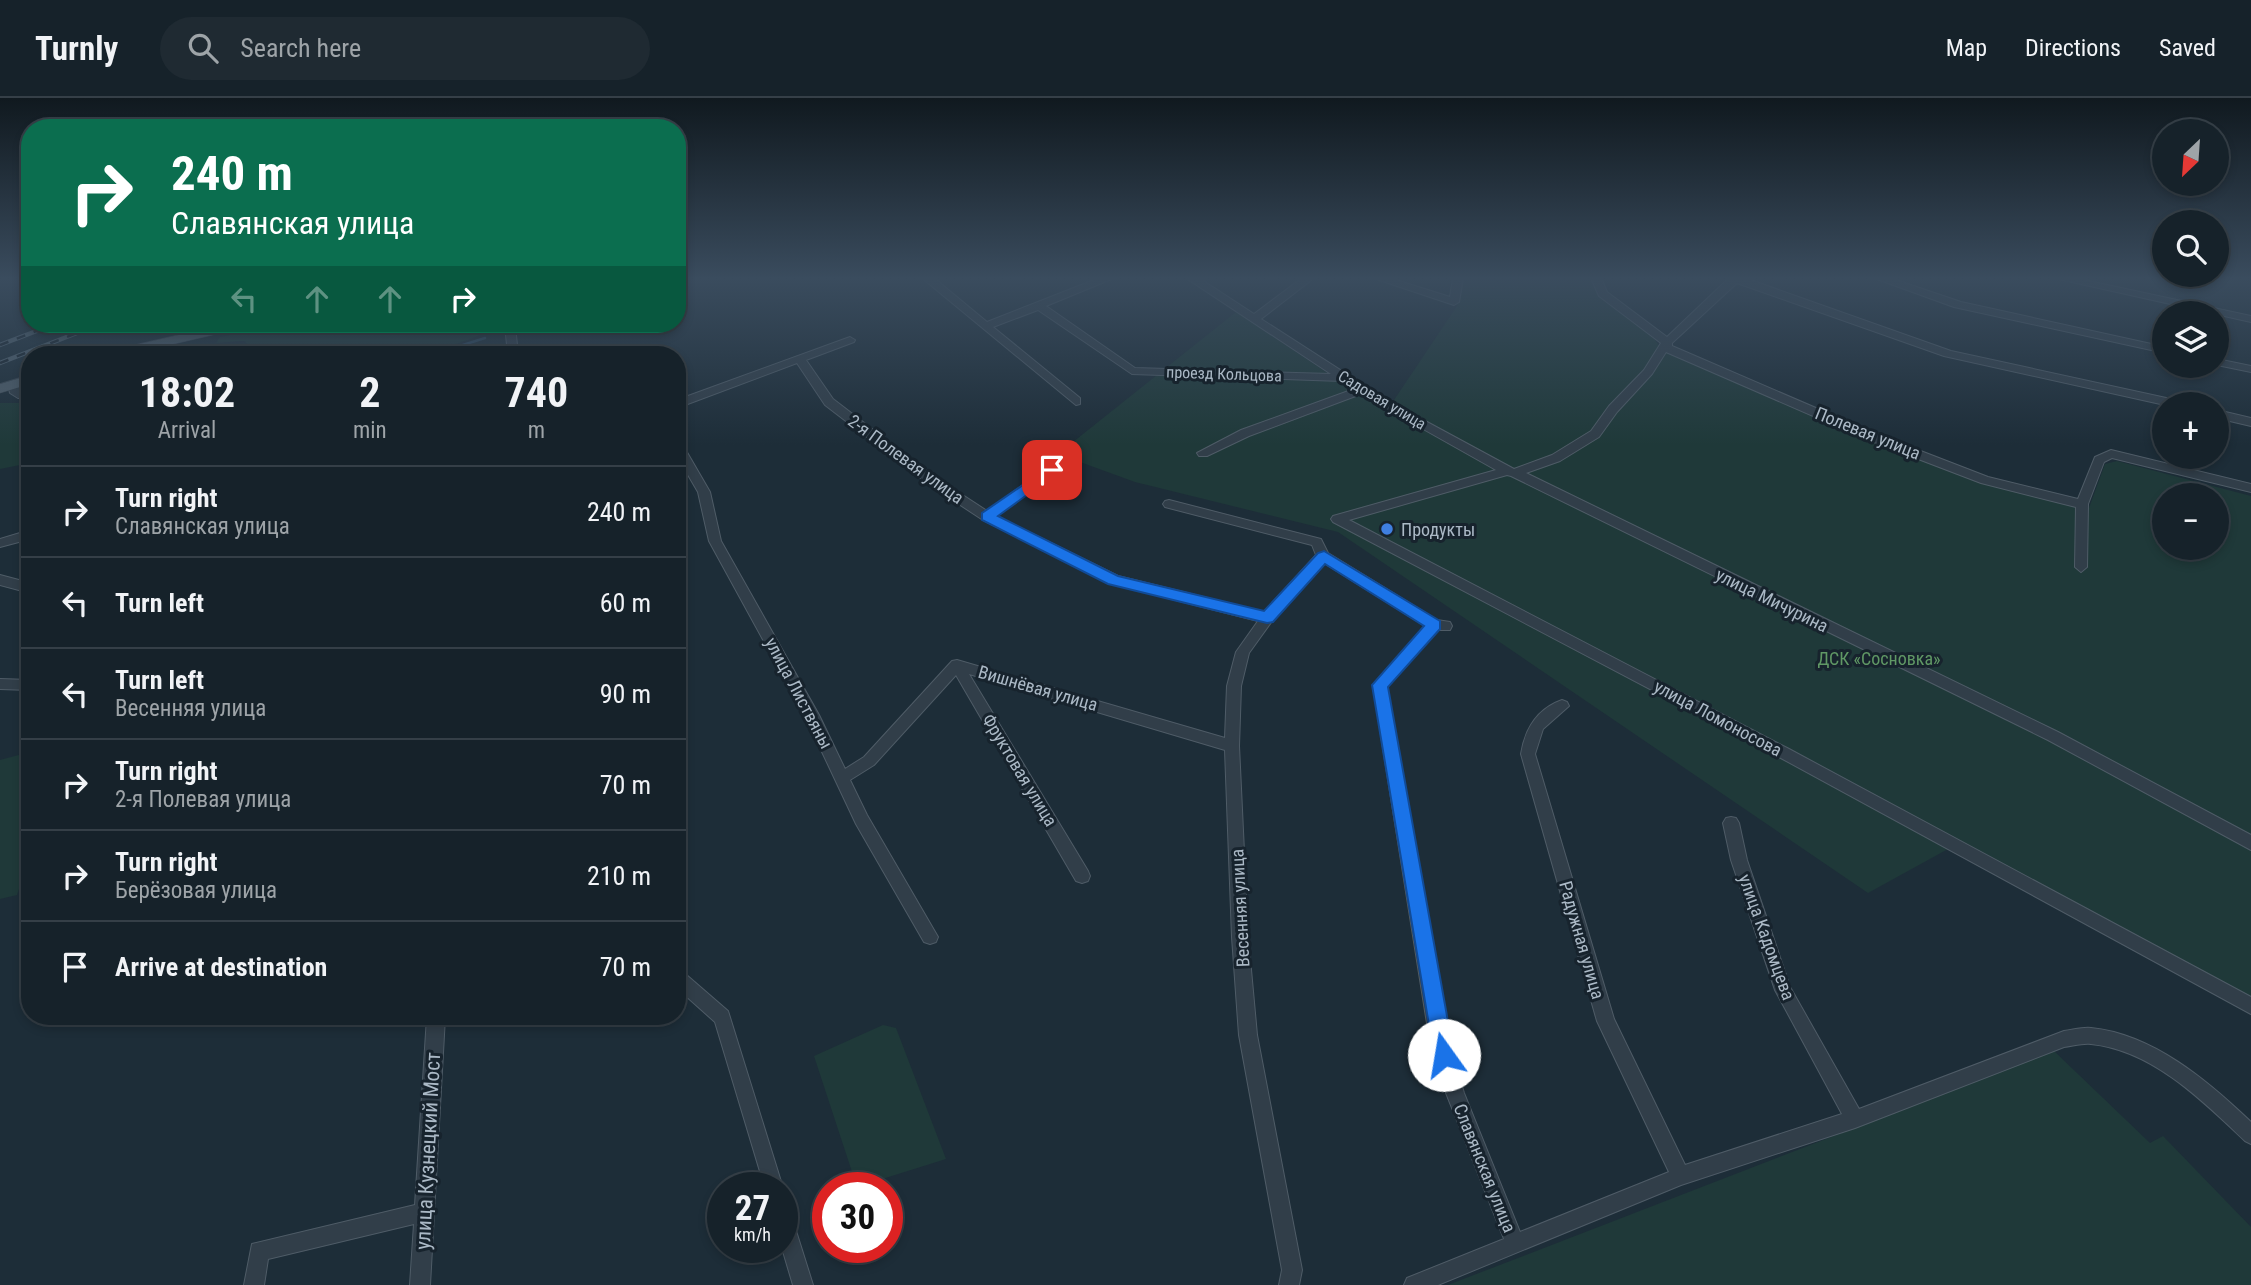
<!DOCTYPE html>
<html lang="en">
<head>
<meta charset="utf-8">
<style>
  body { margin:0; font-family:"Roboto Condensed",sans-serif; background:#1f2a32; color:#f1f3f6; height:100vh; display:flex; flex-direction:column; font-size:26px; white-space:nowrap }
  * { box-sizing:border-box; margin:0 }
  p { font-size:23px; color:#9ea4a8 }
  .icon { flex:none; width:38px; height:38px; fill:none; stroke:currentColor; stroke-width:2; stroke-linecap:round; stroke-linejoin:round }
  .map { position:relative; flex:1; overflow:hidden }
  .details { position:absolute; left:21px; top:248px; width:665px; height:679px; display:flex; flex-direction:column; background:#16222a; border-radius:28px; box-shadow:0 4px 10px #0003,0 0 0 2px #353f47 }
  .details>* { flex:none }
  .top-card { position:absolute; left:21px; top:21px; width:665px; height:214px; border-radius:28px; box-shadow:0 4px 10px #0003,0 0 0 2px #353f47; background:#0b6e4f; color:#fff; overflow:hidden }
  .needle { width:46px; rotate:205deg }
  .buttons { position:absolute; left:2152px; top:21px; display:grid; gap:14px }
  .buttons a { display:grid; place-items:center; width:77px; height:77px; border-radius:50%; background:#16222a; box-shadow:0 4px 10px #0003,0 0 0 2px #353f47; font-size:35px }
  .speed { position:absolute; left:707px; top:1074px; display:flex; gap:14px; font-size:35px; font-weight:700; text-align:center }
  .speed>* { display:grid; place-content:center; width:91px; height:91px; border-radius:50%; background:#16222a; box-shadow:0 4px 10px #0003,0 0 0 2px #353f47; line-height:1 }
  .speed small { font-size:18px; font-weight:400 }
  .speed .limit { border:10px solid #d22; background:#fff; color:#111 }
  .pin { position:absolute; display:grid; place-items:center; width:60px; height:60px; color:#fff; margin:-30px; border-radius:14px; box-shadow:0 4px 10px #0006 }
  .me { position:absolute; width:77px; margin:-38px; rotate:347deg; stroke-linejoin:round; filter:drop-shadow(0 0 5px #0008) }
  .turn { display:flex; align-items:center; gap:24px; height:147px; padding:0 35px; font-size:32px }
  .turn .icon { width:91px; height:91px; stroke-width:2.5 }
  .turn b { display:block; font-size:49px; line-height:60px }
  .lanes { display:flex; align-items:center; height:66px; padding:0 35px; background:#0003; justify-content:center; gap:35px; direction:ltr }
  .lanes .off { opacity:.35 }
  .eta { display:flex; justify-content:space-evenly; align-items:center; height:119px; text-align:center }
  .eta b { font-size:42px; font-weight:700; line-height:49px }
  ul { padding:0; list-style:none }
  li { display:flex; align-items:center; gap:21px; height:91px; padding:0 35px; border-top:2px solid #353f47 }
  li div { flex:1 }
  li b { display:block; font-size:26px }
  li em { font-style:normal }
  header { display:flex; align-items:center; gap:42px; box-sizing:border-box; height:98px; padding:0 35px; background:#16222a; border-bottom:2px solid #353f47 }
  header strong { font-size:33px }
  nav { display:flex; gap:38px; margin-inline-start:auto; font-size:24px }
  .search { width:490px; height:63px; background:#1f2a32; display:flex; align-items:center; gap:18px; box-sizing:border-box; padding:0 24px; border-radius:38px; color:#9ea4a8; font-size:26px }
  .map>svg:first-child { display:block }
  .green { fill:#1f3939; fill-rule:evenodd }
  .lines { fill:none; stroke-linecap:round; stroke-linejoin:round }
  .stream { stroke:#2d495f; stroke-width:2.5 }
  .minor-casing { stroke:#4f5c67; stroke-width:2 }
  .major-casing { stroke:#3b4752; stroke-width:1 }
  .minor { fill:#313e49; fill-rule:evenodd }
  .major { fill:#4e5d69; fill-rule:evenodd }
  .rail-casing { stroke:#526370; stroke-width:4.5 }
  .rail { stroke:#17232d; stroke-width:2.5; stroke-dasharray:9; stroke-linecap:butt }
  .wall { fill:#3a4855 }
  .shaded-wall { fill:#2f3b45 }
  .route { fill:#1a73e8; stroke:#114b97; stroke-width:2 }
  .shop-dot { fill:#3f7fe0; stroke:#17232d; stroke-width:2.5 }
  .labels { text-anchor:middle; dominant-baseline:central; stroke-width:6; stroke-linejoin:round; paint-order:stroke }
  .far-street-label { font-size:16px; fill:#abb9c6; stroke:#17232d }
  .street-label { font-size:18px; fill:#abb9c6; stroke:#17232d }
  .poi-label { font-size:18px; fill:#abb9c6; stroke:#17232d; text-anchor:start }
  .park-label { font-size:18px; fill:#609865; stroke:#17232d }
  .near-street-label { font-size:21px; fill:#abb9c6; stroke:#17232d }
</style>
</head>
<body>
<header>
<strong>Turnly</strong>
<div class="search"><svg class="icon" aria-label="search" viewBox="0 0 24 24"><circle cx="10" cy="10" r="6"/><path d="M15 15l6 6"/></svg>Search here</div>
<nav><a>Map</a><a>Directions</a><a>Saved</a></nav>
</header>
<div class="map">
<svg width="2251" height="1187" viewBox="0 0 2251 1187">
  <rect width="100%" height="100%" fill="#1d2d38"/>
  <path class="green" d="M 1463,180 L 1590,180 C 1607,212 1647,222 1662,253 L 1986,386 L 2089,410 L 2105,366 L 2117,363 L 2251,398 L 2251,914 L 1948,751 L 1868,795 L 1338,434 L 1135,384 L 1058,356 L 1236,214 L 1386,314 L 1457,208 ZM 2165,397 L 2217,397 L 2217,450 L 2165,450 Z
    M 321,226 L 474,229 L 489,234 L 426,257 L 268,257 L 255,253 L 244,243 L 216,245 L 220,239 L 261,231 L 279,237 Z
    M 0,305 L 30,305 L 30,365 L 0,371 Z
    M 30,654 L 30,759 L 17,797 L 0,801 L 0,662 Z
    M 883,927 L 896,930 L 946,1061 L 863,1087 L 855,1083 L 814,958 Z
    M 2054,953 L 2150,1045 L 2163,1038 L 2251,1129 L 2251,1187 L 1448,1187 Z"/>
  <g class="lines">
    <path class="stream" d="M 522,234 L 566,226
      M 431,257 L 485,240"/>
    <defs>
      <path id="minor" d="M 922,180 L 934,180 L 987,224 L 1099,180 L 1114,180 L 1046,208 L 1135,270 L 1331,276 L 1186,180 L 1199,180 L 1254,216 L 1302,180 L 1314,180 L 1261,221 L 1390,304 L 1514,371 L 1552,357 L 1591,333 L 1609,308 L 1644,272 L 1661,245 L 1599,198 L 1591,180 L 1601,180 L 1607,194 L 1667,239 L 1729,180 L 1745,180 L 1951,253 L 2180,303 L 2182,306 L 2165,307 L 1944,258 L 1737,185 L 1672,245 L 1672,248 L 1874,335 L 1988,379 L 2078,401 L 2095,359 L 2111,352 L 2251,386 L 2251,394 L 2112,360 L 2104,364 L 2088,406 L 2087,469 L 2081,474 L 2075,469 L 2076,409 L 1981,385 L 1866,341 L 1666,254 L 1652,276 L 1617,314 L 1599,339 L 1560,363 L 1526,375 L 2058,634 L 2251,737 L 2251,752 L 2048,642 L 1511,378 L 1507,377 L 1349,422 L 1789,651 L 2251,899 L 2251,916 L 1779,659 L 1333,424 L 1331,421 L 1333,418 L 1496,372 L 1361,296 L 1249,338 L 1207,358 L 1199,358 L 1197,355 L 1241,332 L 1354,291 L 1342,283 L 1132,276 L 1038,212 L 993,229 L 1080,300 L 1080,306 L 1076,307 Z
        M 1373,180 L 1390,180 L 1450,199 L 1453,180 L 1463,180 L 1459,204 L 1454,207 Z
        M 1874,180 L 1890,180 L 1961,204 L 2165,249 L 2165,255 L 1954,209 Z
        M 2054,180 L 2075,180 L 2251,218 L 2251,224 Z
        M 500,226 L 508,226 L 516,237 L 518,257 L 508,257 L 506,237 Z
        M 850,239 L 855,242 L 854,244 L 806,262 L 833,301 L 932,377 L 987,413 L 1048,369 L 1056,369 L 1058,372 L 1056,375 L 996,418 L 1118,478 L 1264,514 L 1316,457 L 1312,447 L 1165,409 L 1163,406 L 1165,403 L 1169,402 L 1321,441 L 1328,455 L 1437,522 L 1450,524 L 1452,528 L 1450,532 L 1437,532 L 1387,588 L 1447,938 L 1464,995 L 1520,1134 L 1669,1074 L 1597,923 L 1521,656 C 1525,631 1537,611 1562,602 L 1567,604 L 1569,608 L 1543,631 L 1535,656 L 1614,921 L 1685,1067 L 1842,1016 L 1775,892 L 1731,762 L 1723,725 L 1726,720 L 1731,719 L 1736,720 L 1739,725 L 1747,762 L 1790,889 L 1859,1011 L 2064,933 C 2073,932 2082,929 2091,930 C 2153,936 2208,983 2251,1024 L 2251,1046 L 2245,1043 C 2203,1003 2152,952 2091,946 C 2082,945 2073,948 2064,949 L 1855,1030 L 1681,1087 L 1438,1187 L 1404,1187 L 1407,1180 L 1504,1141 L 1446,995 L 1429,938 L 1373,587 L 1425,528 L 1324,465 L 1272,523 L 1249,555 L 1241,588 L 1239,648 L 1248,839 L 1257,937 L 1302,1172 L 1299,1187 L 1279,1187 L 1282,1172 L 1239,937 L 1232,839 L 1225,652 L 969,576 L 1088,773 L 1090,778 L 1088,783 L 1082,785 L 1076,783 L 956,577 L 874,667 L 850,682 L 867,717 L 938,839 L 936,844 L 930,846 L 924,844 L 856,726 L 807,622 L 709,443 L 698,394 L 677,358 L 677,343 L 681,344 L 710,394 L 721,443 L 819,617 L 845,671 L 864,659 L 952,563 L 957,562 L 1225,640 L 1227,588 L 1236,554 L 1258,523 L 1109,485 L 983,422 L 924,383 L 825,307 L 797,265 L 677,310 L 677,302 Z
        M 186,252 L 190,253 L 192,257 L 182,257 L 182,253 Z
        M 2217,261 L 2251,268 L 2251,274 L 2217,267 Z
        M 14,283 L 30,288 L 30,295 L 22,293 L 28,298 L 26,300 L 18,300 L 10,295 L 8,286 Z
        M 2217,312 L 2251,320 L 2251,328 L 2217,320 Z
        M 30,432 L 30,441 L 0,449 L 0,441 Z
        M 0,477 L 30,485 L 30,495 L 0,487 Z
        M 0,581 L 30,582 L 30,592 L 0,591 Z
        M 677,871 L 683,874 L 728,913 L 783,1090 L 782,1093 L 782,1090 L 765,1090 L 715,924 L 677,890 Z
        M 427,919 L 445,919 L 430,1187 L 410,1187 L 414,1126 L 268,1161 L 264,1187 L 244,1187 L 252,1146 L 415,1107 Z
        M 782,1108 L 789,1110 L 791,1117 L 813,1187 L 793,1187 L 782,1150 Z"/>
      <path id="major" d="M 226,226 L 249,226 L 247,229 L 126,257 L 103,257 L 105,254 Z
        M 30,277 L 30,286 L 0,295 L 0,286 Z"/>
    </defs>
    <use href="#minor" class="minor-casing"/>
    <use href="#major" class="major-casing"/>
    <use href="#minor" class="minor"/>
    <use href="#major" class="major"/>
    <defs>
      <path id="rail" d="M 0,247 L 55,226
        M 0,265 L 100,226"/>
    </defs>
    <use href="#rail" class="rail-casing"/>
    <use href="#rail" class="rail"/>
  </g>
  <path class="wall" d="M 271,226 L 304,226 L 280,236 Z"/>
  <path class="shaded-wall" d="M 277,226 L 304,226 L 280,236 L 275,227 Z"/>
  <linearGradient id="sky" x2="0" y2="1"><stop stop-color="#10191f"/><stop offset="0.52" stop-color="#3a4c5e"/><stop offset="1" stop-color="#3a4c5e" stop-opacity="0"/></linearGradient>
  <rect width="2251" height="347" fill="url(#sky)"/>
  <path class="route" d="M 1052,367 L 1057,368 L 1057,375 L 998,418 L 1118,478 L 1264,513 L 1318,455 L 1324,453 L 1440,523 L 1440,531 L 1388,589 L 1454,957 L 1451,964 L 1444,967 L 1437,964 L 1434,957 L 1372,587 L 1424,528 L 1325,466 L 1273,524 L 1267,525 L 1108,486 L 982,422 L 982,415 Z"/>
  <circle class="shop-dot" cx="1387" cy="431" r="7"/>
  <g class="labels">
    <g class="far-street-label">
      <text transform="translate(1224 276) rotate(2)">проезд Кольцова</text>
      <text transform="translate(1382 302) rotate(31)">Садовая улица</text>
    </g>
    <g class="street-label">
      <text transform="translate(1868 335) rotate(22)">Полевая улица</text>
      <text transform="translate(906 361) rotate(36)">2-я Полевая улица</text>
      <text transform="translate(1772 502) rotate(26)">улица Мичурина</text>
      <text transform="translate(1038 590) rotate(16)">Вишнёвая улица</text>
      <text transform="translate(799 595) rotate(62)">улица Листвяны</text>
      <text transform="translate(1718 620) rotate(28)">улица Ломоносова</text>
      <text transform="translate(1020 672) rotate(59)">Фруктовая улица</text>
      <text transform="translate(1240 810) rotate(-93)">Весенняя улица</text>
      <text transform="translate(1767 839) rotate(70)">улица Кадомцева</text>
      <text transform="translate(1582 842) rotate(74)">Радужная улица</text>
      <text transform="translate(1485 1070) rotate(68)">Славянская улица</text>
    </g>
    <g class="poi-label">
      <text x="1401" y="431">Продукты</text>
    </g>
    <g class="park-label">
      <text x="1879" y="560">ДСК «Сосновка»</text>
    </g>
    <g class="near-street-label">
      <text transform="translate(428 1053) rotate(-87)">улица Кузнецкий Мост</text>
    </g>
  </g>
</svg>
<div class="buttons">
<a><svg class="needle" viewBox="-14 -14 28 28"><path d="M0-13l5 13h-10z" fill="#e53935"/><path d="M0 13l5-13h-10z" fill="#9ea4a8"/></svg></a>
<a><svg class="icon" aria-label="search" viewBox="0 0 24 24"><circle cx="10" cy="10" r="6"/><path d="M15 15l6 6"/></svg></a>
<a><svg class="icon" aria-label="layers" viewBox="0 0 24 24"><path d="M12 4l9 5-9 5-9-5zM3 14l9 5 9-5"/></svg></a>
<a>+</a>
<a>−</a>
</div>
<div class="speed"><div>27<small>km/h</small></div><div class="limit">30</div></div>
<div class="pin" style="left:1052px;top:372px;background:#d93025"><svg class="icon" aria-label="arrive" viewBox="0 0 24 24"><path d="M6 21V4h12l-3 4 3 4H6"/></svg></div>
<svg class="me" style="left:1444px;top:957px" viewBox="-20 -20 40 40"><circle r="19" fill="#fff"/><path d="M0-13L10 11 0 6-10 11z" fill="#1a73e8"/></svg>
<div class="top-card">
<div class="turn"><svg class="icon" aria-label="right" viewBox="0 0 24 24"><path d="M7 20v-9h11M14 6l5 5-5 5"/></svg><div><b>240 m</b>Славянская улица</div></div>
<div class="lanes"><svg class="icon off" aria-label="left" viewBox="0 0 24 24"><path d="M17 20v-9H6M10 6l-5 5 5 5"/></svg><svg class="icon off" aria-label="ahead" viewBox="0 0 24 24"><path d="M12 20V5M6 11l6-6 6 6"/></svg><svg class="icon off" aria-label="ahead" viewBox="0 0 24 24"><path d="M12 20V5M6 11l6-6 6 6"/></svg><svg class="icon" aria-label="right" viewBox="0 0 24 24"><path d="M7 20v-9h11M14 6l5 5-5 5"/></svg></div>
</div>
<section class="details">
<div class="eta">
<div><b>18:02</b><p>Arrival</p></div>
<div><b>2</b><p>min</p></div>
<div><b>740</b><p>m</p></div>
</div>
<ul>
<li><svg class="icon" aria-label="right" viewBox="0 0 24 24"><path d="M7 20v-9h11M14 6l5 5-5 5"/></svg><div><b>Turn right</b><p>Славянская улица</p></div><em>240 m</em></li>
<li><svg class="icon" aria-label="left" viewBox="0 0 24 24"><path d="M17 20v-9H6M10 6l-5 5 5 5"/></svg><div><b>Turn left</b></div><em>60 m</em></li>
<li><svg class="icon" aria-label="left" viewBox="0 0 24 24"><path d="M17 20v-9H6M10 6l-5 5 5 5"/></svg><div><b>Turn left</b><p>Весенняя улица</p></div><em>90 m</em></li>
<li><svg class="icon" aria-label="right" viewBox="0 0 24 24"><path d="M7 20v-9h11M14 6l5 5-5 5"/></svg><div><b>Turn right</b><p>2-я Полевая улица</p></div><em>70 m</em></li>
<li><svg class="icon" aria-label="right" viewBox="0 0 24 24"><path d="M7 20v-9h11M14 6l5 5-5 5"/></svg><div><b>Turn right</b><p>Берёзовая улица</p></div><em>210 m</em></li>
<li><svg class="icon" aria-label="arrive" viewBox="0 0 24 24"><path d="M6 21V4h12l-3 4 3 4H6"/></svg><div><b>Arrive at destination</b></div><em>70 m</em></li>
</ul>
</section>
</div>
</body>
</html>
